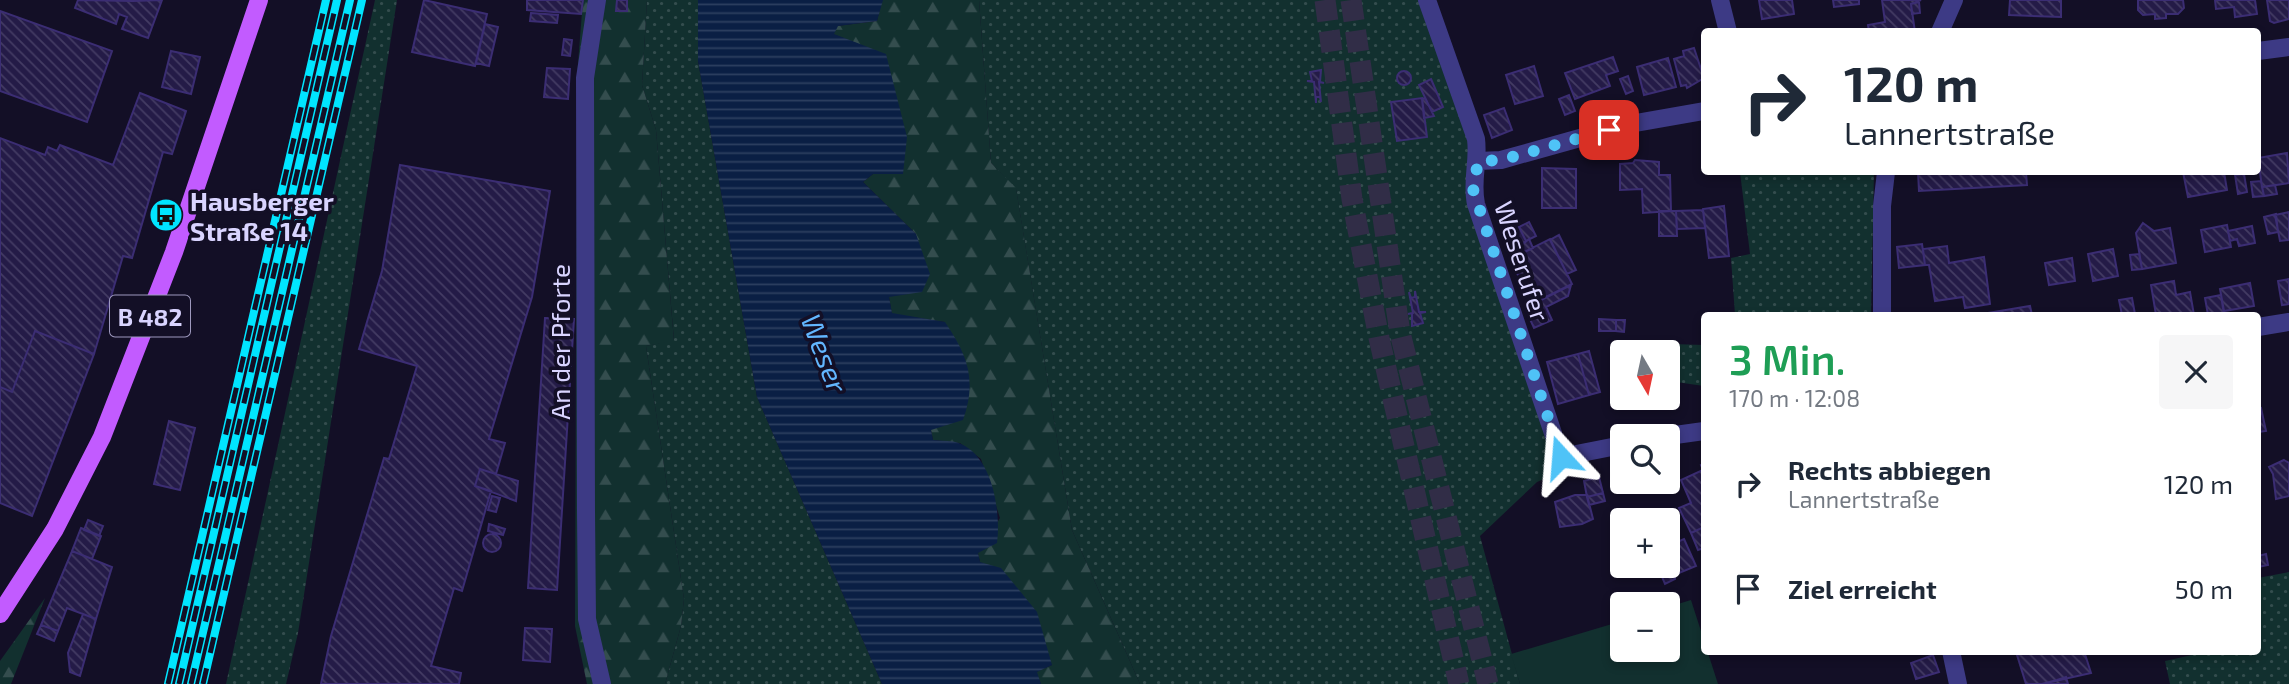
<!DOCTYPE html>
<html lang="de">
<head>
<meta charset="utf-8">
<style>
  body { margin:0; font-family:"Exo 2",sans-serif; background:#f6f6f7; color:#1f2937; height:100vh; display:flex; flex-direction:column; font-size:26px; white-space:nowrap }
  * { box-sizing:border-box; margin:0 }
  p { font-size:23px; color:#747a83 }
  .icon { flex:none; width:38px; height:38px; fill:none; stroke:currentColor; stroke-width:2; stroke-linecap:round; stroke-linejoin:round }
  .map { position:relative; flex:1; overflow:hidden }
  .panel { position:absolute; left:1701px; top:312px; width:560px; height:343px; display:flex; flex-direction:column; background:#fff; border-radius:7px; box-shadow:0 4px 10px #0003 }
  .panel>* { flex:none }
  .top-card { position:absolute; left:1701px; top:28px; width:560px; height:147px; border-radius:7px; box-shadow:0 4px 10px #0003; background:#fff; color:#1f2937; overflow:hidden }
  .needle { width:46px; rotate:171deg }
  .fabs { position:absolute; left:1610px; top:340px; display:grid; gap:14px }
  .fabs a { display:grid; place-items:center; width:70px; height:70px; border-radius:7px; background:#fff; box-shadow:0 4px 10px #0003; font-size:35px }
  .pin { position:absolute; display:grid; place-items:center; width:60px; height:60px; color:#fff; margin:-30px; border-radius:14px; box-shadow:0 4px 10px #0006 }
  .me { position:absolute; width:77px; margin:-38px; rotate:341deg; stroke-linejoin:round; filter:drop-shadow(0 0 5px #0008) }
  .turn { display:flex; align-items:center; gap:24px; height:147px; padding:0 28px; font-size:32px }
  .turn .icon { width:91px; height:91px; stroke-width:2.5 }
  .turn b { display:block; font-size:49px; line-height:60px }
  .round { display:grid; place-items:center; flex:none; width:74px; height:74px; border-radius:7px; background:#f6f6f7 }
  .overview { display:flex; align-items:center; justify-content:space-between; height:119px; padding:0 28px }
  h1 { font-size:42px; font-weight:600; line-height:52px; color:#1e9e55 }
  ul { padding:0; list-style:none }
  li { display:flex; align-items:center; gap:21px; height:105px; padding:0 28px }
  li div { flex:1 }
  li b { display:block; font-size:26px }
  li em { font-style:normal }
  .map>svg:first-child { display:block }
  .grass { fill:url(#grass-dots) }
  .forest { fill:url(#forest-firs) }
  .park { fill:#12302f }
  .water { fill:url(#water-rules) }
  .building { fill:url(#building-back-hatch); stroke:#3b2d73; stroke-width:2 }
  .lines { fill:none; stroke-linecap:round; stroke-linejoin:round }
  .highway-tunnel { stroke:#312d47; stroke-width:21; stroke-dasharray:21 10; stroke-linecap:butt }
  .minor { stroke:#3d3a85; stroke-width:18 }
  .major { stroke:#c25bff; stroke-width:18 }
  .rail-casing { stroke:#00e5ff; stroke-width:8 }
  .rail { stroke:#130f26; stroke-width:5; stroke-dasharray:16; stroke-linecap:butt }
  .route { stroke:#4fc3f7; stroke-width:12; stroke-dasharray:0 21.6 }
  .labels { text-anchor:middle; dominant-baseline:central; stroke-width:7; stroke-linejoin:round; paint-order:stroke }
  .shield { fill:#130f26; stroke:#9e99be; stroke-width:2 }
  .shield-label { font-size:24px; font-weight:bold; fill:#d9d4ff }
  .poi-label { font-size:26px; font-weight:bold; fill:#d9d4ff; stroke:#130f26; text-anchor:start }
  .street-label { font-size:26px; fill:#d9d4ff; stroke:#130f26 }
  .water-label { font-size:28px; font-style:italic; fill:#62b6ff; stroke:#130f26 }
</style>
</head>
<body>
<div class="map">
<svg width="2289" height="684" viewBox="0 0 2289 684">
  <defs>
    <pattern id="grass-dots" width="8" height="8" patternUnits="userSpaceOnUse" patternTransform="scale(1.75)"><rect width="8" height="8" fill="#12302f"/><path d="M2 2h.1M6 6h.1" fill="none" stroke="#344d4e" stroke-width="1.8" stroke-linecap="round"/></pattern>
    <pattern id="forest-firs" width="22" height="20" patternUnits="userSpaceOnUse" patternTransform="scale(1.75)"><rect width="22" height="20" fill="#12302f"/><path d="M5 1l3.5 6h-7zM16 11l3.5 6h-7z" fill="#344d4e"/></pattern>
    <pattern id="water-rules" width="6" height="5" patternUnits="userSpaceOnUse" patternTransform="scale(1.75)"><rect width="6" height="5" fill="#0a1f44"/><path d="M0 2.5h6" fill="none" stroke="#2d3f60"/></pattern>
    <pattern id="building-back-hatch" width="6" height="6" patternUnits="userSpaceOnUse" patternTransform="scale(1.75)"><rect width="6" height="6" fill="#241b47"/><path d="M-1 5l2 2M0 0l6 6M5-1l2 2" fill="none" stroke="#433b63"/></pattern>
  </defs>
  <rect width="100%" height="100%" fill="#130f26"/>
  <path class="grass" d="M 375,0 L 397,0 L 298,633 L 286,684 L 226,684 Z
    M 647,0 L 698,0 L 698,61 L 757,397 L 882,684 L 665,684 L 681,626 L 684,599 L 646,346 L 674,340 L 656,130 L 642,85 Z
    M 979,0 L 1425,0 L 1481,157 L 1472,195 L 1574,466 L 1537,482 L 1480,536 L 1520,684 L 1140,684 L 1072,530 L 1016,189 L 991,163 Z
    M 1740,172 L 1874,172 L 1871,315 L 1735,315 L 1731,258 L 1750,254 Z
    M 1671,344 L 1704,345 L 1704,386 L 1676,382 Z
    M 2289,572 L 2289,684 L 2170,684 L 2165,661 L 2192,655 L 2192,651 L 2258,651 L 2258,578 Z"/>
  <path class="forest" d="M 583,0 L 647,0 L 642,85 L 656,130 L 674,341 L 646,346 L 684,599 L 681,626 L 665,684 L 587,684 L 575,626 L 577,76 Z
    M 882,0 L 979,0 L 991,163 L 1016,188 L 1072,530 L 1140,684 L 1041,684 L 1036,672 L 1052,665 L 980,562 L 978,553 L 1000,518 L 981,459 L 960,443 L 933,440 L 931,430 L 945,322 L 892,314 L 889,297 L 916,234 L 863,182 L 873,174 L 903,174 L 886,55 L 833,34 L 837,26 L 877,21 Z
    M 45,598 L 11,684 L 0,684 L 0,661 Z"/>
  <path class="park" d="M 1691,600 L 1718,684 L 1520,684 L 1511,654 L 1622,621 L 1622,649 L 1668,649 L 1668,607 Z"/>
  <path class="water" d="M 698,0 L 883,0 L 877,21 L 838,26 L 834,34 L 886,54 L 907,137 L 903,174 L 873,174 L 863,182 L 916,234 L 930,274 L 922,292 L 889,297 L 892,313 L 945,322 C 968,356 977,380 963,420 L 931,430 L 933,440 C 941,441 953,440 961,444 C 993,458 1001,512 997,543 L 978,553 L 980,562 L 1001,568 L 1037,612 L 1052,665 L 1037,672 L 1041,684 L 1063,684 L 882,684 L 757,397 L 698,61 Z"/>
  <path class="building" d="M 78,0 L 133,1 L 162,0 L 148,38 L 122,29 L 127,17 L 119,14 L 116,24 L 75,8 Z
    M 424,0 L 487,14 L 475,66 L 412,52 Z
    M 527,0 L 583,0 L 581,14 L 527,10 Z
    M 617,0 L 627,0 L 627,11 L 616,11 Z
    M 1759,0 L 1792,0 L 1794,14 L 1762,19 Z
    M 1833,0 L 1859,0 L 1859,4 L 1834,7 Z
    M 1882,0 L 1921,0 L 1911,4 L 1915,32 L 1869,32 L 1868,25 L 1885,22 Z
    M 2010,0 L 2061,0 L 2061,17 L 2009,15 Z
    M 2138,0 L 2183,0 L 2184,8 L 2178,14 L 2166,14 L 2166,18 L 2155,19 L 2155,14 L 2143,15 L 2138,10 Z
    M 2215,0 L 2255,0 L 2257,14 L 2235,17 L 2234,7 L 2216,9 Z
    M 2267,0 L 2289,0 L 2289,19 L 2274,23 L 2270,21 Z
    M 1919,2 L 1920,13 L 1912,14 L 1911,4 Z
    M 0,11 L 112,51 L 87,122 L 0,91 Z
    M 531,13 L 558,15 L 557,23 L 530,21 Z
    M 485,24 L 498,27 L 489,66 L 476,63 Z
    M 564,39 L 572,40 L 570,56 L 562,55 Z
    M 1694,48 L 1704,78 L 1687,88 L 1686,85 L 1681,86 L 1674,59 L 1684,56 L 1683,51 Z
    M 171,51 L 200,57 L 191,94 L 162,87 Z
    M 1613,57 L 1618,71 L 1606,75 L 1610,86 L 1575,99 L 1565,73 Z
    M 1668,58 L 1676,87 L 1644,95 L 1637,67 Z
    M 1534,66 L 1543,96 L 1515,104 L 1506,75 Z
    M 547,68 L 570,69 L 568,99 L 544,97 Z
    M 1321,70 L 1320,82 L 1324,83 L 1319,82 L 1321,102 L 1320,97 L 1316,97 L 1316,103 L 1314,82 L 1307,81 L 1312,81 L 1310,72 Z
    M1397 78a7 7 0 1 1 14 0a7 7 0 1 1-14 0Z
    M 1628,76 L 1633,91 L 1626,94 L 1620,79 Z
    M 1431,79 L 1443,107 L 1432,112 L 1419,85 Z
    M 140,93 L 186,111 L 172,154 L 163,152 L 132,258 L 123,256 L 94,354 L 35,331 L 12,392 L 0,387 L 0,138 L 45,155 L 48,147 L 57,151 L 60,145 L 113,165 Z
    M 1569,95 L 1575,111 L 1565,115 L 1559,99 Z
    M 1422,98 L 1427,137 L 1397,141 L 1391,102 Z
    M 1425,98 L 1434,116 L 1424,118 L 1422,99 Z
    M 1504,108 L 1512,130 L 1492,138 L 1484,115 Z
    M 2287,153 L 2289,183 L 2262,187 L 2258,158 Z
    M 1635,160 L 1659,162 L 1659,175 L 1670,175 L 1671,211 L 1643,213 L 1642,189 L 1620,190 L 1620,164 L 1633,163 Z
    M 400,165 L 550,191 L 532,297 L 489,439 L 505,443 L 496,474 L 480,469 L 475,486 L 491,491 L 462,591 L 454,588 L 431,666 L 461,673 L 459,684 L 321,684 L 331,636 L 384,458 L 389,459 L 417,366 L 359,349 L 382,271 Z
    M 1542,168 L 1576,169 L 1576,208 L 1542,208 Z
    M 1918,172 L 2026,172 L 2027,185 L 1919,191 Z
    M 2183,172 L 2224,172 L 2227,190 L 2188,197 Z
    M 2244,174 L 2247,192 L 2238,194 L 2235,175 Z
    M 2261,181 L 2264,196 L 2253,197 L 2251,182 Z
    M 2275,185 L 2277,194 L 2264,196 L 2262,187 Z
    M 1724,206 L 1729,256 L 1709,258 L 1703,209 Z
    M 1703,210 L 1705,228 L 1677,229 L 1676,211 Z
    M 1659,211 L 1676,211 L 1677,236 L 1659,236 Z
    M 2289,212 L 2289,240 L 2280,241 L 2275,215 Z
    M 2276,214 L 2278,232 L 2268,234 L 2264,217 Z
    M 1529,222 L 1536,236 L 1526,241 L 1519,227 Z
    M 2143,223 L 2154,231 L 2170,228 L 2176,263 L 2142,269 L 2136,233 Z
    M 2227,225 L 2231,247 L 2205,252 L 2201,230 Z
    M 2252,226 L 2255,243 L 2239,246 L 2237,239 L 2230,241 L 2228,231 Z
    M 1519,227 L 1526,241 L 1516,250 L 1508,233 Z
    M 1559,235 L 1576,270 L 1567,274 L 1550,240 Z
    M 1529,239 L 1533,248 L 1519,255 L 1516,250 Z
    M 1550,239 L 1572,284 L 1532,304 L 1510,259 Z
    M 1922,244 L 1925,265 L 1899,268 L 1897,247 Z
    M 1947,246 L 1949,263 L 1984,257 L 1990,304 L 1965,308 L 1963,297 L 1935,301 L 1929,265 L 1925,265 L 1923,249 Z
    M 2113,249 L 2118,276 L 2093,281 L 2088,254 Z
    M 2139,254 L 2142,269 L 2132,270 L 2130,255 Z
    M 2072,258 L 2075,281 L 2049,285 L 2045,263 Z
    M 2289,279 L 2289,304 L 2282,305 L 2278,281 Z
    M 2174,281 L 2176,295 L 2190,292 L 2194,315 L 2156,315 L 2151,285 Z
    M 2250,283 L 2254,306 L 2224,311 L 2220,289 Z
    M 1571,285 L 1568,296 L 1546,307 L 1552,320 L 1534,328 L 1525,308 Z
    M 1415,291 L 1419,312 L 1426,312 L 1420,313 L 1423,323 L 1412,326 L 1412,313 L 1408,314 L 1413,313 L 1409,292 L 1411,298 L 1415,297 Z
    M 2221,295 L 2224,315 L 2208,315 L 2205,298 Z
    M 2132,298 L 2135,314 L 2122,315 L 2119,300 Z
    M 2030,306 L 2032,315 L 1976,315 Z
    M 545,318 L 574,319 L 557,590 L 528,588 Z
    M 1599,319 L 1616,320 L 1616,331 L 1599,331 Z
    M 1616,320 L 1625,320 L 1624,332 L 1616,331 Z
    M 35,331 L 94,354 L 32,516 L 0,503 L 0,387 L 12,392 Z
    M 1589,351 L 1600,392 L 1589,395 L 1578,354 Z
    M 1578,354 L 1589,395 L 1558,404 L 1547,362 Z
    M 2261,408 L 2266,431 L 2258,432 L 2258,409 Z
    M 169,421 L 195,428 L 180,490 L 154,484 Z
    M 2284,460 L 2289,463 L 2289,496 L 2276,499 L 2273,474 L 2269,467 Z
    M 1704,464 L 1704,527 L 1691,533 L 1679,508 L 1691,503 L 1681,480 L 1703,470 L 1701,465 Z
    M 480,469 L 518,481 L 516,501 L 475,486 Z
    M 1599,477 L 1603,493 L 1587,497 L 1584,481 Z
    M 1651,481 L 1664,481 L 1666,488 L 1654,491 Z
    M 1603,493 L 1605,501 L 1589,505 L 1587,497 Z
    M 1575,495 L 1587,495 L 1593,519 L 1582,524 L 1560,527 L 1555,502 Z
    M 492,496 L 500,498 L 496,512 L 488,510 Z
    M 88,520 L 103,526 L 99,536 L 84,530 Z
    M 489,524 L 505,529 L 503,535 L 488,531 Z
    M 1704,527 L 1704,548 L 1698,550 L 1691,533 Z
    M 81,528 L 101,536 L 92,559 L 72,551 Z
    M483 543a9 9 0 1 1 18 0a9 9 0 1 1-18 0Z
    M 1684,539 L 1696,566 L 1674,575 L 1675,579 L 1665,584 L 1657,565 L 1668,565 L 1668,546 Z
    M 72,551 L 112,567 L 96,619 L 67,608 L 58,631 L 41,625 Z
    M 2266,554 L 2268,565 L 2258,567 L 2258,556 Z
    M 83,614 L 96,619 L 80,676 L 70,672 L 68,653 Z
    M 41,625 L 58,631 L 54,641 L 37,634 Z
    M 525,628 L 552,629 L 550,662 L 523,660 Z
    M 2031,651 L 2084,651 L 2091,673 L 2042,684 L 2026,684 L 2017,655 Z
    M 1933,655 L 1939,672 L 1916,679 L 1911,663 Z
    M 2066,677 L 2068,684 L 2042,684 L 2057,680 Z"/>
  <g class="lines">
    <path class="highway-tunnel" d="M 1325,0 L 1352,199 L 1379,338 L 1459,684
      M 1351,0 L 1400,333 L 1488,684"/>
    <path class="minor" d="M 597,0 L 585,78 L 586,511 L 587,619 L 602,684
      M 1427,0 L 1476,139 C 1479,162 1471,181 1476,204 L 1561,457 L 1622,445
      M 1720,0 L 1728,32
      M 1940,32 L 1954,0
      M 2258,51 L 2289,47
      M 1479,161 L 1501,160 L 1630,124 L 1704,111
      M 1882,315 L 1882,206 L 1886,172
      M 2258,327 L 2289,322
      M 1668,436 L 1704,431
      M 1951,651 L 1958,684"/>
    <path class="major" d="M 0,614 L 55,529 L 102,437 L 174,252 L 259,0"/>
    <defs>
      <path id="rail" d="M 168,684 L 326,0
        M 179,684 L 337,0
        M 191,684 L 350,0
        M 203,684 L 362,0"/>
    </defs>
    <use href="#rail" class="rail-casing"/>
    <use href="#rail" class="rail"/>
  </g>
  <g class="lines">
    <path class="route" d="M 1561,457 L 1472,186 L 1479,161 L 1501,160 L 1609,130"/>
  </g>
  <defs>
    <symbol id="bus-disc" viewBox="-11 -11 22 22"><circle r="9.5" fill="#00e5ff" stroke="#130f26"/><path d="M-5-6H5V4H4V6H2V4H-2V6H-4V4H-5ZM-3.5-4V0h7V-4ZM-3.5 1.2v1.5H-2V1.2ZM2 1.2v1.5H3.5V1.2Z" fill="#111"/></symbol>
  </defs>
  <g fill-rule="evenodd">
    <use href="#bus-disc" x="147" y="196" width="38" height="38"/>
  </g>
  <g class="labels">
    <rect class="shield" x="110" y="295.5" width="80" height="41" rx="5"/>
    <g class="shield-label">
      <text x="150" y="316">B 482</text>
    </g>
    <g class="poi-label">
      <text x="190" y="200">Hausberger<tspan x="190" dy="30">Straße 14</tspan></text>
    </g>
    <g class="street-label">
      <text transform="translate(1523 261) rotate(72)">Weserufer</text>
      <text transform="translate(559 342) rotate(-90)">An der Pforte</text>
    </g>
    <g class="water-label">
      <text transform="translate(825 353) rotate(69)">Weser</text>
    </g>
  </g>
</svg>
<div class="fabs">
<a><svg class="needle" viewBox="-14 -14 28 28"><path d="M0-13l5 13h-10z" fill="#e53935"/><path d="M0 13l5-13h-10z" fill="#747a83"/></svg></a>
<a><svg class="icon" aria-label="search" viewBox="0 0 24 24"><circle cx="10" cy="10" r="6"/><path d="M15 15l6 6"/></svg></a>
<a>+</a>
<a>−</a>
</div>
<div class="pin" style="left:1609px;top:130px;background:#d93025"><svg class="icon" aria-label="arrive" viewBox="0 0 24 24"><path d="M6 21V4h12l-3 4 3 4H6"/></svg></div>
<svg class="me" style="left:1561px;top:457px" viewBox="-20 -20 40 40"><path d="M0-17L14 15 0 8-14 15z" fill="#4fc3f7" stroke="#fff" stroke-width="4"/></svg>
<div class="top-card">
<div class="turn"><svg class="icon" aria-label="right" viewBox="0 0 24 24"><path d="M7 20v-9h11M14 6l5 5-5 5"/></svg><div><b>120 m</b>Lannertstraße</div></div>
</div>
<section class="panel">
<div class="overview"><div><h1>3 Min.</h1><p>170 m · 12:08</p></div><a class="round"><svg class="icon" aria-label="close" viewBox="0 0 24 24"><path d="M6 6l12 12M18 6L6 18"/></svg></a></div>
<ul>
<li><svg class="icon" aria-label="right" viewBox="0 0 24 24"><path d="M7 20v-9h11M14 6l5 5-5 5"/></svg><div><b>Rechts abbiegen</b><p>Lannertstraße</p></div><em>120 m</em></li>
<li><svg class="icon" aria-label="arrive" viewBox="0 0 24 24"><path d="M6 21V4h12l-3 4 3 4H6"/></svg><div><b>Ziel erreicht</b></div><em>50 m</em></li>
</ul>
</section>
</div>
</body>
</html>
